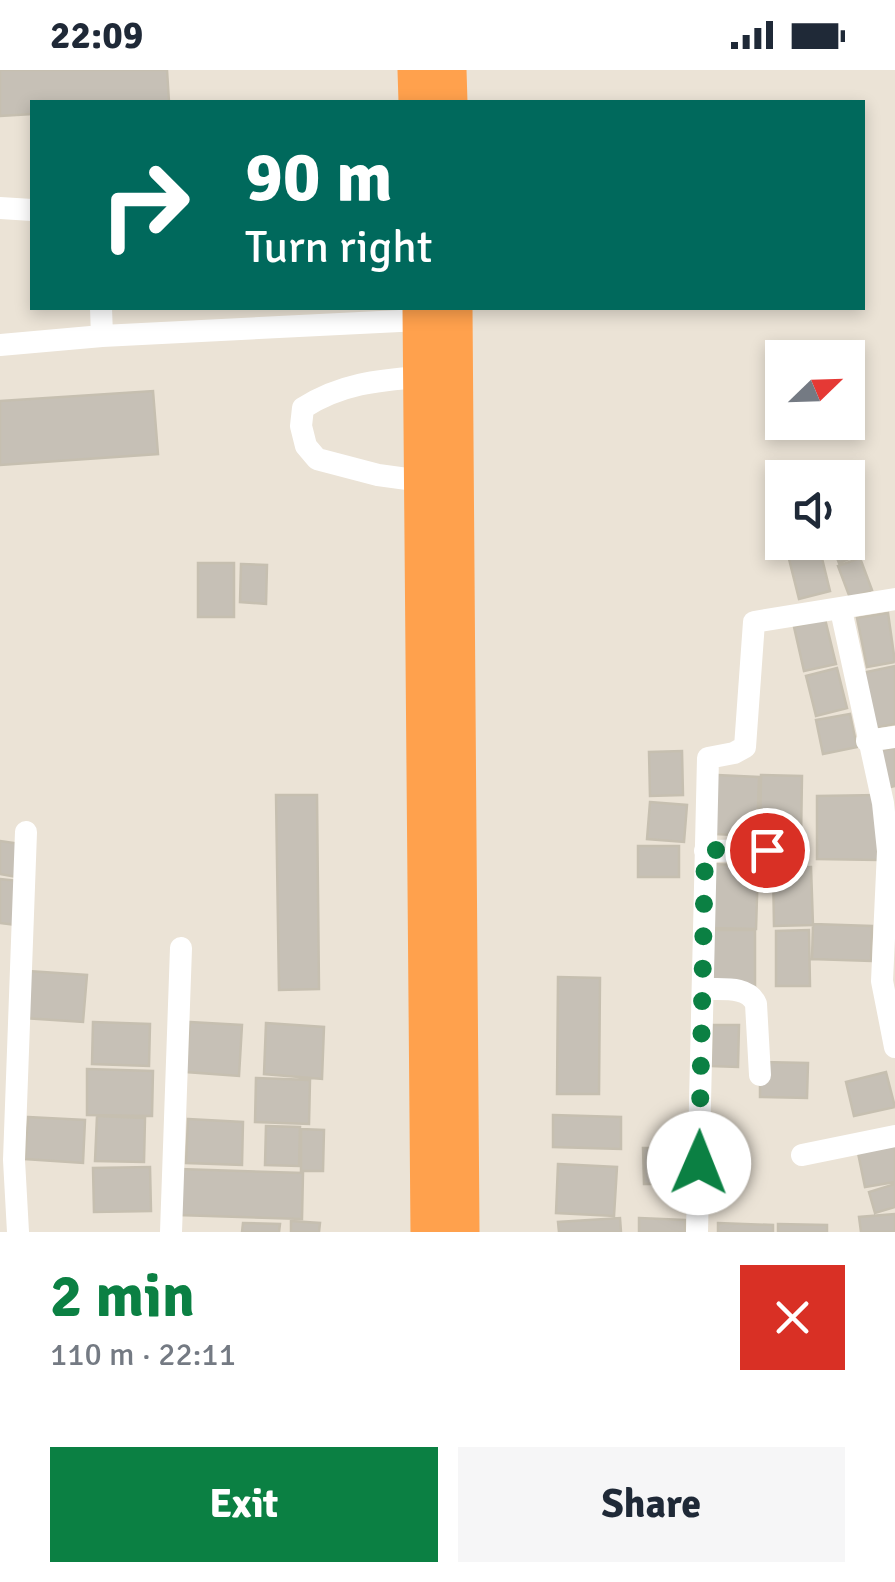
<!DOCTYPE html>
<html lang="en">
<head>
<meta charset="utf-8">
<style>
  body { margin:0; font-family:Signika,sans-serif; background:#f6f6f7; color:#1f2937; height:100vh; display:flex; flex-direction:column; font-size:38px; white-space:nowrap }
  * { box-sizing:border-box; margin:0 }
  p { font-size:32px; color:#747a83 }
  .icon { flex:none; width:55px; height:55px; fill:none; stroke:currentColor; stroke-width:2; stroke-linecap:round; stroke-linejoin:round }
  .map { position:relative; height:1162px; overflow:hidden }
  .sheet { display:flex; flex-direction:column; background:#fff; flex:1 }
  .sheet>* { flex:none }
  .top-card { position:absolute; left:30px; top:30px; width:835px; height:210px; border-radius:0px; box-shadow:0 5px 15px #0003; background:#00695c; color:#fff; overflow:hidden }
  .needle { width:65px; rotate:67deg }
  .fabs { position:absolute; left:765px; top:270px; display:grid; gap:20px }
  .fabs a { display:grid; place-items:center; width:100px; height:100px; border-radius:0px; background:#fff; box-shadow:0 5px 15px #0003; font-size:50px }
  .pin { position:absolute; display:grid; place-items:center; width:85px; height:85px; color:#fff; margin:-42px; border:5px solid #fff; border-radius:50%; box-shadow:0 2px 10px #0007 }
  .me { position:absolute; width:110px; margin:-55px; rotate:1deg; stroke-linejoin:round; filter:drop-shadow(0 0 8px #0008) }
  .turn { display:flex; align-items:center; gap:35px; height:210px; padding:0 50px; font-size:45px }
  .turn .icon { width:130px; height:130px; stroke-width:2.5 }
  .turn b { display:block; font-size:70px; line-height:85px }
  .round { display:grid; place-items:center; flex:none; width:105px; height:105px; border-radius:0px; background:#f6f6f7 }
  .headline { display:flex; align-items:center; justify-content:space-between; height:170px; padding:0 50px }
  h1 { font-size:60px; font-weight:800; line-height:75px; color:#0b8043 }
  .action { display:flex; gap:20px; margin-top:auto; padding:20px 50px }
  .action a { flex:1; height:115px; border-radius:0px; background:#0b8043; color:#fff; font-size:40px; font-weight:800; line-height:115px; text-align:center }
  .action a+a { background:#f6f6f7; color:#1f2937 }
  .status { display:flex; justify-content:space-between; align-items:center; height:70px; padding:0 50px; background:#fff; direction:ltr }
  .status svg { height:28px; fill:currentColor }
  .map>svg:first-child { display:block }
  .building { fill:#c6c0b6; stroke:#c6bfb0; stroke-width:2.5 }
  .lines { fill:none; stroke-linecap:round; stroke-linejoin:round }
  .minor { stroke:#fff; stroke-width:22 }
  .highway { stroke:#ffa14d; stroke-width:35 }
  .route { stroke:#0b8043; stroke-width:18; stroke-dasharray:0 32.4 }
</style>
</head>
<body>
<div class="status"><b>22:09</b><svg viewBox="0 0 49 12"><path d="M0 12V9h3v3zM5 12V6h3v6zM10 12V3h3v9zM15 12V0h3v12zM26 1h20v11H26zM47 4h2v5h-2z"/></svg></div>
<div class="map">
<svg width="895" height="1162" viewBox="0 0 895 1162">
  <rect width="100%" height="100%" fill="#ebe3d6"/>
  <path class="building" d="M 0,0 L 167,0 L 169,32 L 32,32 L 32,44 L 0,46 Z
    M 153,321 L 158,384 L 0,395 L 0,331 Z
    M 851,460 L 861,484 L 839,493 L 831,472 L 848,472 L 848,461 Z
    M 818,472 L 830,521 L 799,529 L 785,473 Z
    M 860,488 L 872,520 L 850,528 L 838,496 Z
    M 198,493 L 234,493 L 234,547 L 198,547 Z
    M 241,494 L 267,495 L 266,534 L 240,532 Z
    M 888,543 L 895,592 L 867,597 L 857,548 Z
    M 825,549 L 836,594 L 804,601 L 794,557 Z
    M 895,596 L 895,654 L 873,658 L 862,603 Z
    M 837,598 L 847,638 L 816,646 L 806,606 Z
    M 850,644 L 857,677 L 823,684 L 816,650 Z
    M 895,678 L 895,716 L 886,718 L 879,681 Z
    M 682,681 L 683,725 L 650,726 L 649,682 Z
    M 717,705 L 759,707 L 757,766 L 715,764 Z
    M 761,705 L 802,706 L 801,769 L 760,768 Z
    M 276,725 L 317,725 L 319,919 L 279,920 Z
    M 878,725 L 878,790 L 817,789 L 817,726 Z
    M 650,732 L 687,735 L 684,772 L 647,769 Z
    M 0,771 L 21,774 L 17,807 L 0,804 Z
    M 638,776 L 679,776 L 679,807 L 638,807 Z
    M 711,794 L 758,796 L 756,859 L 710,858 Z
    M 811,797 L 813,855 L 774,856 L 773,798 Z
    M 0,809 L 20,811 L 17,855 L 0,853 Z
    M 813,854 L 872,856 L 871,891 L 812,889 Z
    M 709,860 L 755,860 L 755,918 L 710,918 Z
    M 809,860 L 810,916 L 776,916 L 776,861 Z
    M 28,901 L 87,905 L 83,952 L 24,948 Z
    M 558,907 L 600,908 L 599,1024 L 557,1024 Z
    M 93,952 L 150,954 L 149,996 L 92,994 Z
    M 190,952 L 242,955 L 239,1006 L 186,1002 Z
    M 266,953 L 324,957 L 322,1009 L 264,1004 Z
    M 713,955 L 739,955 L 738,997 L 711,996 Z
    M 760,992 L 808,993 L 807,1028 L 760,1027 Z
    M 87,999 L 153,1001 L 152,1046 L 87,1045 Z
    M 886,1002 L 895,1037 L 854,1046 L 846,1012 Z
    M 256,1008 L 310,1010 L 309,1054 L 255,1052 Z
    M 553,1045 L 621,1047 L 621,1079 L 553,1077 Z
    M 97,1046 L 145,1048 L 144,1092 L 95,1091 Z
    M 28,1047 L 85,1050 L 83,1093 L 25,1089 Z
    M 188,1049 L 243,1052 L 242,1095 L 186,1093 Z
    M 266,1056 L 300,1057 L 299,1096 L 265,1095 Z
    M 301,1059 L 324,1060 L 323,1101 L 301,1101 Z
    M 895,1076 L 895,1112 L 865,1117 L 858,1083 Z
    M 643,1078 L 688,1078 L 689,1114 L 644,1114 Z
    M 558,1094 L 617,1097 L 614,1146 L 556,1143 Z
    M 150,1097 L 151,1141 L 94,1142 L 93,1098 Z
    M 179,1099 L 303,1103 L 302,1149 L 178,1145 Z
    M 895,1114 L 895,1137 L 875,1143 L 869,1122 Z
    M 895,1144 L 895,1162 L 861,1162 L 859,1147 Z
    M 620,1148 L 621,1162 L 559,1162 L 558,1152 Z
    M 639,1148 L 685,1150 L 685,1162 L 639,1162 Z
    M 291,1151 L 320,1153 L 319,1162 L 291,1162 Z
    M 243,1153 L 280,1154 L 279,1162 L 242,1162 Z
    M 718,1153 L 773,1155 L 773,1162 L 718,1162 Z
    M 778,1154 L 827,1155 L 827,1162 L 778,1162 Z"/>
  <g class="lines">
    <path class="minor" d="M 0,138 L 32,140
      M 101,238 L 102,266
      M 0,275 L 102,266 L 420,250
      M 421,307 C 378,310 340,314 303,338 L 301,356 L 306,376 L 317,389 L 378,405 L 422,411
      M 841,540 L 883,733 L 888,781 L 882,911 L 895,977
      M 867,671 L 895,667
      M 705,781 L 798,780
      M 703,919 C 720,920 748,915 756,934 L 760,1005
      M 802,1085 L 895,1066
      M 18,1162 L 14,1090 L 26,762
      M 171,1162 L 181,878
      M 697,1162 L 708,688 L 734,683 L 745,677 L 754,552 L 895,529"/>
    <path class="highway" d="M 415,0 L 416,32
      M 449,0 L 450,32
      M 420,238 L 428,1162
      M 455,238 L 462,1162"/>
  </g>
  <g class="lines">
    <path class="route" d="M 699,1093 L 705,780 L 767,780"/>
  </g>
</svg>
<div class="fabs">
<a><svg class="needle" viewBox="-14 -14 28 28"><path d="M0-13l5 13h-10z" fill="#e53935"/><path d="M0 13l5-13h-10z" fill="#747a83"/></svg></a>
<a><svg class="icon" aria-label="sound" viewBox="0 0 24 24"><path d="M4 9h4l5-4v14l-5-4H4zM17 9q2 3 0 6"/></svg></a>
</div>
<div class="pin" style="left:767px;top:780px;background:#d93025"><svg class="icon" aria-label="arrive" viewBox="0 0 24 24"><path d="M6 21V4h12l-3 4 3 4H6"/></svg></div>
<svg class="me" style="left:699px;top:1093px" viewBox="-20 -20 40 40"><circle r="19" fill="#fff"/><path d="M0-13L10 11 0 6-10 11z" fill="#0b8043"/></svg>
<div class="top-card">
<div class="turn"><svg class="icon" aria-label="right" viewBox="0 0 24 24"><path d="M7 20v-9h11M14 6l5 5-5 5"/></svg><div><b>90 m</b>Turn right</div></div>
</div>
</div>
<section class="sheet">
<div class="headline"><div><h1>2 min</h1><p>110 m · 22:11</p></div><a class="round" style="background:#d93025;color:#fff"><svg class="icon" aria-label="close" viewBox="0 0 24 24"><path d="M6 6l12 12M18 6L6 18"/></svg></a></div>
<div class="action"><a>Exit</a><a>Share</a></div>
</section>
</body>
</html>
